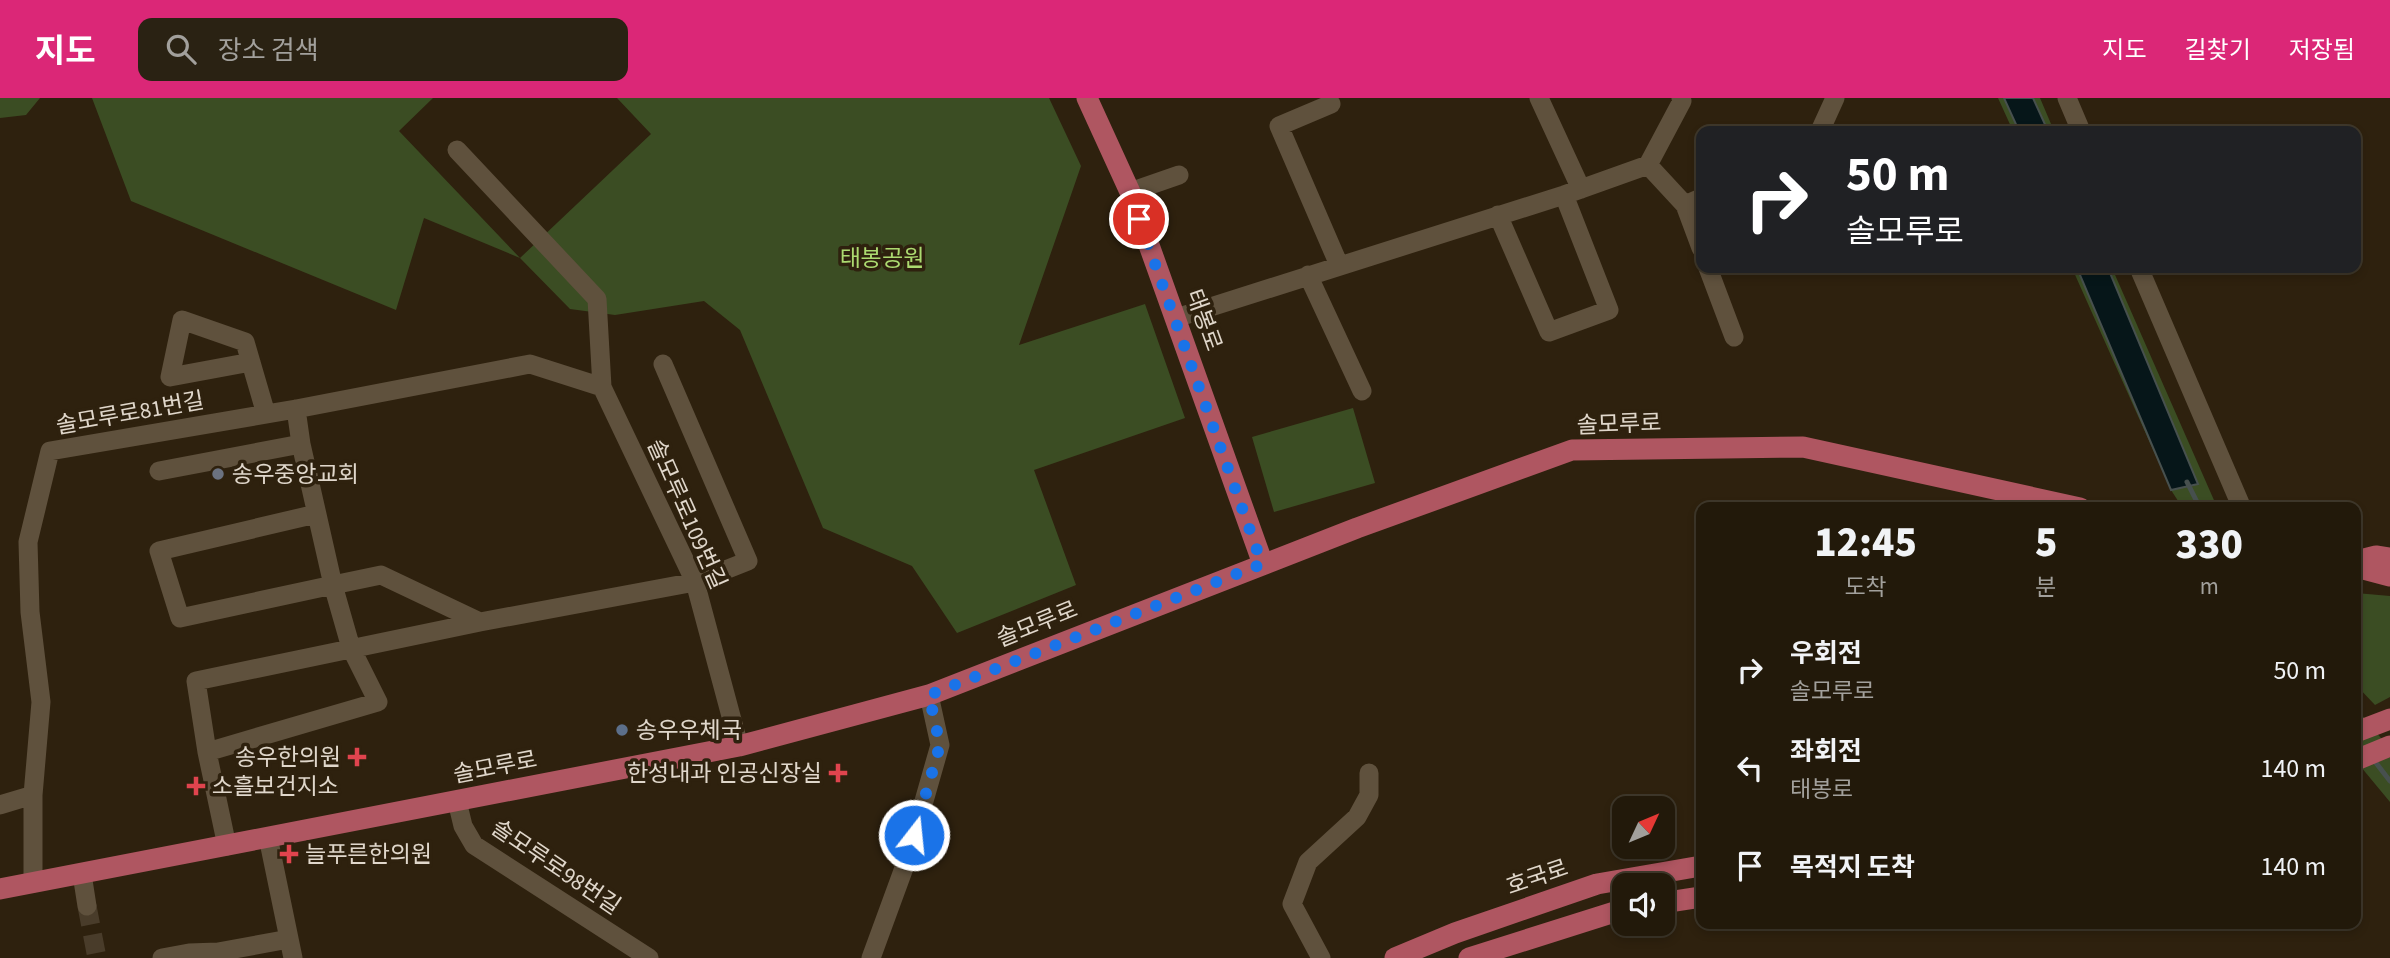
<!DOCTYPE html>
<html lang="ko">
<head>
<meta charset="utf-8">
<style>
  body { margin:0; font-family:"Source Sans 3","Noto Sans KR",sans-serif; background:#2a2213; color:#f1f3f6; height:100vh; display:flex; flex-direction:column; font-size:26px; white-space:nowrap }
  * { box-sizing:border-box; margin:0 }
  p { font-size:23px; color:#a2a09c }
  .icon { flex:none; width:38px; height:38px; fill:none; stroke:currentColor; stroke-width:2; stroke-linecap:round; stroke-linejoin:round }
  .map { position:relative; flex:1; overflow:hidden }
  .panel { position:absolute; left:1696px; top:404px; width:665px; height:427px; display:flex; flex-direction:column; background:#22190a; border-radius:14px; box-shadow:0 4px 10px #0003,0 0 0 2px #3f382b }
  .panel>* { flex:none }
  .top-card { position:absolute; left:1696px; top:28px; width:665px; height:147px; border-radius:14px; box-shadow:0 4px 10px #0003,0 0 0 2px #3f382b; background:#202124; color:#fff; overflow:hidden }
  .needle { width:46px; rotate:46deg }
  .fabs { position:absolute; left:1612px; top:698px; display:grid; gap:14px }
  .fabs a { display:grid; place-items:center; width:63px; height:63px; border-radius:14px; background:#22190a; box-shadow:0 4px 10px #0003,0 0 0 2px #3f382b; font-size:35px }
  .pin { position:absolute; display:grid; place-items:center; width:60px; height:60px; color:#fff; margin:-30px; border:4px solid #fff; border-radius:50%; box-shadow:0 2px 7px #0007 }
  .me { position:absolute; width:77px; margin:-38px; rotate:16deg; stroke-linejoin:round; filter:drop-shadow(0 0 5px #0008) }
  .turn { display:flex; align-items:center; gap:24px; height:147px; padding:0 35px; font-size:32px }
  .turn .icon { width:91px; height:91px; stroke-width:2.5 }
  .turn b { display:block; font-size:49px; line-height:60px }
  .eta { display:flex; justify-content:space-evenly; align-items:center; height:119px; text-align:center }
  .eta b { font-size:42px; font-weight:800; line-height:49px }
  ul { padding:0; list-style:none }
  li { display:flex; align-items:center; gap:21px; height:98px; padding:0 35px }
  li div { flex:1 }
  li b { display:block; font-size:26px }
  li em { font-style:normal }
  header { display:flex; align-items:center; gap:42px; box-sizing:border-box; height:98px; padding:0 35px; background:#db2777; color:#fff }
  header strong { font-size:33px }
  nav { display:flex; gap:38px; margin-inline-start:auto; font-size:24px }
  .search { width:490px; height:63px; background:#2a2213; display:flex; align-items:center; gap:18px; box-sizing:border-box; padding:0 24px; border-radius:14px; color:#a2a09c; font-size:26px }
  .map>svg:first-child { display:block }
  .green { fill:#3b4d23 }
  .water { fill:#061619; stroke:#47504e; stroke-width:2 }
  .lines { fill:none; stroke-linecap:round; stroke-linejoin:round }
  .stream { stroke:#47504e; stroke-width:5 }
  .minor-tunnel { stroke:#493c2a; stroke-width:19; stroke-dasharray:19 10; stroke-linecap:butt }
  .minor { stroke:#5f513d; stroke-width:19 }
  .major { stroke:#af5661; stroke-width:21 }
  .route { stroke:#1a73e8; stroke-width:12; stroke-dasharray:0 21.6 }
  .worship-dot { fill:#6b7280; stroke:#2e210e; stroke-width:2.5 }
  .service-dot { fill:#5c6f8a; stroke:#2e210e; stroke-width:2.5 }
  .health-dot { fill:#e0444e; stroke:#2e210e; stroke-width:2.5 }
  .labels { text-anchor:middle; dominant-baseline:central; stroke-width:7; stroke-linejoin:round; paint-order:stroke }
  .park-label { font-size:23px; fill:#acda70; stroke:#2e210e }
  .street-label { font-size:23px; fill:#e0d7cb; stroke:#2e210e }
  .poi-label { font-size:23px; fill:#e0d7cb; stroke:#2e210e; text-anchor:start }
</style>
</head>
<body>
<header>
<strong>지도</strong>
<div class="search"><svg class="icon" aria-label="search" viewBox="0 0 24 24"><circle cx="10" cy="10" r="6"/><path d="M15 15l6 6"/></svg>장소 검색</div>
<nav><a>지도</a><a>길찾기</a><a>저장됨</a></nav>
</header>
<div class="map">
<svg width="2390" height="860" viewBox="0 0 2390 860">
  <rect width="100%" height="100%" fill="#2e210e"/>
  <path class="green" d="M 0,0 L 40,0 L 26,17 L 0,20 Z
    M 92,0 L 433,0 L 399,33 L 520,160 L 651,36 L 617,0 L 1049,0 L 1081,68 L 1019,247 L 1145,206 L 1185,320 L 1034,372 L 1076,487 L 957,535 L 912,468 L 823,430 L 740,232 L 704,203 L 615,217 L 570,211 L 520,160 L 424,120 L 396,212 L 131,103 Z
    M 1998,0 L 2040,0 L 2054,33 L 2013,33 Z
    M 2072,170 L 2112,170 L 2217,409 L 2182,409 L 2171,392 Z
    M 1353,310 L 1375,385 L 1274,414 L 1252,339 Z
    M 2356,495 L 2390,498 L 2390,599 L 2375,607 L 2356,587 Z
    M 2356,610 L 2390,651 L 2390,704 L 2356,663 Z"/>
  <path class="water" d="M 2004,0 L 2033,0 L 2048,33 L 2019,33 Z
    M 2077,170 L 2108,170 L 2198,386 L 2171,392 Z"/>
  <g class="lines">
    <path class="stream" d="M 2187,384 L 2200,410
      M 2373,661 L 2390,683"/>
    <path class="minor-tunnel" d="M 87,808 L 97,860"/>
    <path class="minor" d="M 1539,0 L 1581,91
      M 2067,0 L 2081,33
      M 1331,6 L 1279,28 L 1339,167
      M 1820,33 L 1835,0
      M 457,52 L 597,201 L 602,289 L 695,484 L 739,648
      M 1648,67 L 1685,107
      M 1130,94 L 1179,77
      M 1701,100 L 1685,107 L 1701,150
      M 1498,117 L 1549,234 L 1609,212 L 1564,97
      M 1708,170 L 1734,239
      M 2139,170 L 2242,410
      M 1308,177 L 1362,293
      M 1176,220 L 1564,97 L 1648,67 L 1682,3 L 1681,0
      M 251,264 L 170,279 L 182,222 L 245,244 L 266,316
      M 159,373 L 301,346 L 296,311
      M 480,524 L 695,484 L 748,463 L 663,266
      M 207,654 L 378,604 L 351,550 L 333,487 L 180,520 L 159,453 L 316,416
      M 457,703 L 463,728 L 474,747 L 649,860
      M 0,707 L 33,697
      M 268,739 L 293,860
      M 227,748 L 207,654 L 196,583 L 480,524 L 381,477 L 333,487 L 301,346
      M 82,776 L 87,808
      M 33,785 L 33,697 L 41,604 L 30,514 L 28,444 L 50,353 L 296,311 L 530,266 L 602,289
      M 162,860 L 189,855 L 218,854
      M 214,860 L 218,854 L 289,841
      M 871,860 L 908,759 L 940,647 L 929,597
      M 1321,860 L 1292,806 L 1308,764 L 1357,719 L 1369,697 L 1369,675"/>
    <path class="major" d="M 1087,0 L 1130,94 L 1263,466
      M 2356,463 L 2376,458 L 2390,460
      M 2356,469 L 2390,478
      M 2356,634 L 2390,621
      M 2356,662 L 2390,648
      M 0,791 L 739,648 L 929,597 L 1357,430 L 1572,352 L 1803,349 L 2080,410
      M 1662,805 L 1701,799
      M 1395,860 L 1455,835 L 1597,786 L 1701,768
      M 1469,860 L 1624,811"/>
  </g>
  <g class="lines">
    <path class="route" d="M 914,737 L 940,647 L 929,597 L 1262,466 L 1139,121"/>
  </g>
  <circle class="worship-dot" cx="218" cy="376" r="7"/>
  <circle class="service-dot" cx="622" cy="632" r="7"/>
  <g class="health-dot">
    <path d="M353.5 648.5h7v7h7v7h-7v7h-7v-7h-7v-7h7z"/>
    <path d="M834.5 664.5h7v7h7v7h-7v7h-7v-7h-7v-7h7z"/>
    <path d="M192.5 677.5h7v7h7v7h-7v7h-7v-7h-7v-7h7z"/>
    <path d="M285.5 745.5h7v7h7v7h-7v7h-7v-7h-7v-7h7z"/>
  </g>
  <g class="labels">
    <g class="park-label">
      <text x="882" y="160">태봉공원</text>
    </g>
    <g class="street-label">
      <text transform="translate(1204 222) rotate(70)">태봉로</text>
      <text transform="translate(130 315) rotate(-10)">솔모루로81번길</text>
      <text transform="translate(1619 326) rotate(-2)">솔모루로</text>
      <text transform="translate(687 416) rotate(66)">솔모루로109번길</text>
      <text transform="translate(1037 526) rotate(-22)">솔모루로</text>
      <text transform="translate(495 669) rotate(-11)">솔모루로</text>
      <text transform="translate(556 769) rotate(34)">솔모루로98번길</text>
      <text transform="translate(1537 779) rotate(-19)">호국로</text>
    </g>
    <g class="poi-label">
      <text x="232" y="376">송우중앙교회</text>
      <text x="636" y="632">송우우체국</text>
      <text x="341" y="659" text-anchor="end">송우한의원</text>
      <text x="822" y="675" text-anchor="end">한성내과 인공신장실</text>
      <text x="212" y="688">소흘보건지소</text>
      <text x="305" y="756">늘푸른한의원</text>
    </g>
  </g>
</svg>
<div class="fabs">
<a><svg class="needle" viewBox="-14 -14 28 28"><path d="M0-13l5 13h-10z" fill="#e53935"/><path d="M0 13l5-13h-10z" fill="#a2a09c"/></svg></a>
<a><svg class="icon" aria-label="sound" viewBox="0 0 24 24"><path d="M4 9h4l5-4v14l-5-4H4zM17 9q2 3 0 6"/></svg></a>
</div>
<div class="pin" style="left:1139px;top:121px;background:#d93025"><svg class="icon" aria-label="arrive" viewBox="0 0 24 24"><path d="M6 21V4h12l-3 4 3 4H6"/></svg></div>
<svg class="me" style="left:914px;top:737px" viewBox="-20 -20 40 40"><circle r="17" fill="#1a73e8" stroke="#fff" stroke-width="3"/><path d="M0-11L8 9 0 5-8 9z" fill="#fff"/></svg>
<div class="top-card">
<div class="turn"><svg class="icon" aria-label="right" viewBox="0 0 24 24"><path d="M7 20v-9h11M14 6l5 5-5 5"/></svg><div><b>50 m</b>솔모루로</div></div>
</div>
<section class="panel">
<div class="eta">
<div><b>12:45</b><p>도착</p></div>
<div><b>5</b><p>분</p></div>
<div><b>330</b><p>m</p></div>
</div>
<ul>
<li><svg class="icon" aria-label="right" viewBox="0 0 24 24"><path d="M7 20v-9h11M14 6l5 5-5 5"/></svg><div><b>우회전</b><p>솔모루로</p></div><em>50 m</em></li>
<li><svg class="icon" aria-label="left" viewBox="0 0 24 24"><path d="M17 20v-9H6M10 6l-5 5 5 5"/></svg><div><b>좌회전</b><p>태봉로</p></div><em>140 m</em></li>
<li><svg class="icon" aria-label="arrive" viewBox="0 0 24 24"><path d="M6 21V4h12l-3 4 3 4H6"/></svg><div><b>목적지 도착</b></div><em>140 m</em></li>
</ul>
</section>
</div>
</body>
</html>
